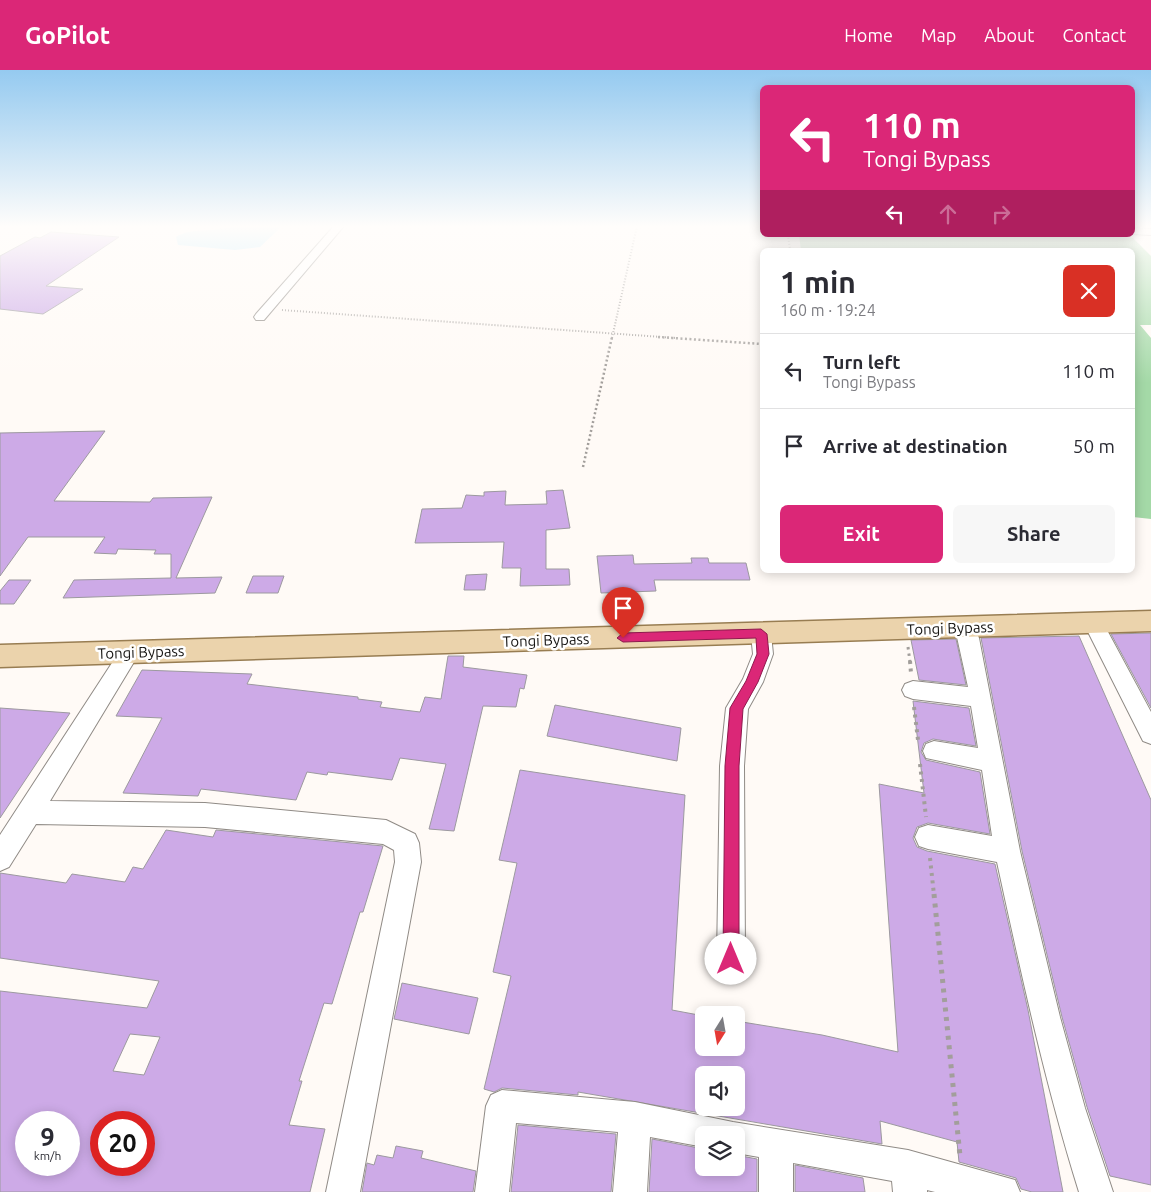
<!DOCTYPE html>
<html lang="en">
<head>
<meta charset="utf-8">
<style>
  body { margin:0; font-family:Ubuntu,sans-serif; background:#f7f7f7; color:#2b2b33; height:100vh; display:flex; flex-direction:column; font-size:19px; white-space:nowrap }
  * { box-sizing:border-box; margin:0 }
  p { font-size:16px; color:#7c7c81 }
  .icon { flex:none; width:28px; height:28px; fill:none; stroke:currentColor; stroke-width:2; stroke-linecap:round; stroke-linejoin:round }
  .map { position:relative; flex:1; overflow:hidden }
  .sheet { position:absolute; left:760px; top:178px; width:375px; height:325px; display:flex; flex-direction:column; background:#fff; border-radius:8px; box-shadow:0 2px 12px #0003 }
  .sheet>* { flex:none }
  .banner { position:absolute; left:760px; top:15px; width:375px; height:152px; border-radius:8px; box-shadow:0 2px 12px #0003; background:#db2777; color:#fff; overflow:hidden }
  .needle { width:32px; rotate:191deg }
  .fabs { position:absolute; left:695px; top:936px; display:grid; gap:10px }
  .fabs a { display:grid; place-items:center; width:50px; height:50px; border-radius:8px; background:#fff; box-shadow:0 2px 12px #0003; font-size:25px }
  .speed { position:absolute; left:15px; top:1041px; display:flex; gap:10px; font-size:25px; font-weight:700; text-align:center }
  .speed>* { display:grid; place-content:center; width:65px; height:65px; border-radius:50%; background:#fff; box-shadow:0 2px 12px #0003; line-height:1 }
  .speed small { font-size:12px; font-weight:400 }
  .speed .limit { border:8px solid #d22; background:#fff; color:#111 }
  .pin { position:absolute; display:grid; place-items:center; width:42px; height:42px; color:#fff; margin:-51px -21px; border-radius:50% 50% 50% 0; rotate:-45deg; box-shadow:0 0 5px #0007 }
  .pin .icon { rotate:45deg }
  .me { position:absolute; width:55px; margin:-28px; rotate:0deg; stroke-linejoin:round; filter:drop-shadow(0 0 4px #0008) }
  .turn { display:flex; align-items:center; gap:18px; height:105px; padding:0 20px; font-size:22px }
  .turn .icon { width:65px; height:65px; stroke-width:2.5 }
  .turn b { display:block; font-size:35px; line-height:42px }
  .lanes { display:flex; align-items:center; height:48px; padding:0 20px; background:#0003; justify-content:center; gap:25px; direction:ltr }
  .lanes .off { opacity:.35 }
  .round { display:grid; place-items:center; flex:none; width:52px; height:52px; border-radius:8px; background:#f7f7f7 }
  .summary { display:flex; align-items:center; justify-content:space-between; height:85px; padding:0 20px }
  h1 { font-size:30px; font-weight:600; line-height:38px }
  .cta { display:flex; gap:10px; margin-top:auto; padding:10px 20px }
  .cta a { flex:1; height:58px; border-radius:8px; background:#db2777; color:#fff; font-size:20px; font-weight:600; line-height:58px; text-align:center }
  .cta a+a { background:#f7f7f7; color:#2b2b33 }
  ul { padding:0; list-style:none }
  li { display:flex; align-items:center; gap:15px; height:75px; padding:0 20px; border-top:1px solid #e1e1e2 }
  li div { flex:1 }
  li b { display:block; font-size:19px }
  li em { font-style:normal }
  header { display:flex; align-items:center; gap:30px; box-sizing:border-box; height:70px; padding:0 25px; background:#db2777; color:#fff }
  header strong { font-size:24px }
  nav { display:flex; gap:28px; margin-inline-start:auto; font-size:18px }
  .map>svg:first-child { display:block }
  .green { fill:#a4d9a7 }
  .water { fill:#b9eafc }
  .building { fill:#cdaae7; stroke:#9c999f; fill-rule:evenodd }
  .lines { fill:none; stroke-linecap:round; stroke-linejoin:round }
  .minor-casing { stroke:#908b86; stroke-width:2 }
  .major-casing { stroke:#987d52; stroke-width:3 }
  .path-far4 { stroke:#a29e9b; stroke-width:2; stroke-dasharray:1 2; stroke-linecap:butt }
  .path-far3 { stroke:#a29e9b; stroke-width:2.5; stroke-dasharray:2 2.5; stroke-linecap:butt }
  .path-far2 { stroke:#a29e9b; stroke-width:3; stroke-dasharray:2.5 4; stroke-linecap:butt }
  .path-far1 { stroke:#a29e9b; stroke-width:4; stroke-dasharray:3 4.5; stroke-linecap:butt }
  .path { stroke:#a29e9b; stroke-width:5; stroke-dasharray:4 5.5; stroke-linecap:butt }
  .minor { fill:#fff; fill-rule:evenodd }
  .major { fill:#ebd3ac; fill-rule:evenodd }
  .route { fill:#db2777; stroke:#8e194d }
  .labels { text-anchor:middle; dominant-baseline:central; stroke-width:5; stroke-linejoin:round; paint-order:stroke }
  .street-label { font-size:15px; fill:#161513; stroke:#fff }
</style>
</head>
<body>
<header>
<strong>GoPilot</strong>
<nav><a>Home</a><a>Map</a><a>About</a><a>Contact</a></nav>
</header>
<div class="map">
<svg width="1151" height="1122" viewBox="0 0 1151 1122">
  <rect width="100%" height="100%" fill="#fffaf6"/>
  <path class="green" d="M 799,165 L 1078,165 L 1133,168 L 1151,186 L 1151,255 L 1140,255 L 1151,268 L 1151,449 L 1133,447 L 1132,180 L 801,180 Z"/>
  <path class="water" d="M 233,156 L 282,156 L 260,177 L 235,180 L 178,175 L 176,167 C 192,157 214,163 233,156 Z"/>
  <path class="building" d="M 51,162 L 119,167 L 46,216 L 83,219 L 43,244 L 0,239 L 0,186 L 35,167 L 40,168 Z
    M 105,361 L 54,431 L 150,432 L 153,428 L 212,427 L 176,508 L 222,507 L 215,523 L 63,528 L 74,510 L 171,508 L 171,484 L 154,484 L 156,480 L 118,479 L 116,484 L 94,483 L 105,467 L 28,467 L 0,506 L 0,363 Z
    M 563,420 L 570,458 L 546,460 L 546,499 L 569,499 L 570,515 L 520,516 L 521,498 L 502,498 L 504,472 L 415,473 L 422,439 L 462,438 L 466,425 L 484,426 L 484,422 L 506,421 L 505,435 L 547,434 L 546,421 Z
    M 633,485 L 634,494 L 692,493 L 691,488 L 708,488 L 709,493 L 746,493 L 750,510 L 654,510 L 656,521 L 601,523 L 597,486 Z
    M 487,504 L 485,520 L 464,520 L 466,505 Z
    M 253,506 L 284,506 L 278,523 L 246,523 Z
    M 9,510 L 31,510 L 14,534 L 0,534 L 0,521 Z
    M 1151,563 L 1151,638 L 1111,564 Z
    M 1079,566 L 1151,730 L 1151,1115 L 1110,1106 L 1087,1037 L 1062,947 L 1022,781 L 981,568 Z
    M 956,569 L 966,615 L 919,610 L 911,570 Z
    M 448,586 L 464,586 L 463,597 L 527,605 L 524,619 L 520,618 L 516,637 L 483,636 L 454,761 L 429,759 L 446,694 L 400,688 L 392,710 L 328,702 L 327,705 L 307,702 L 296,730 L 201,719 L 198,726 L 123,723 L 162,648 L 116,646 L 142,600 L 252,604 L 247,614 L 358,627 L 358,629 L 382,632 L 380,637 L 420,642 L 425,627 L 441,629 Z
    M 913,631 L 969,638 L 976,676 L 933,669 L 924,673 L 921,682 L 926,690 L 980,702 L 990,764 L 928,753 L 917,757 L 913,768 L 917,777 L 927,781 L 995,794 L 1028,940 L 1063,1122 L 1032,1122 L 1021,1119 L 1016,1108 L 959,1092 L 957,1072 L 880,1051 L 882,1074 L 578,1022 L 578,1025 L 502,1018 L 494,1022 L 484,1019 L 511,906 L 493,902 L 517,793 L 499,790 L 520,700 L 685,725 L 672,940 L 704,946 L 704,978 L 736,978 L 736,951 L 822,965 L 898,982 L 879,714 L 924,723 ZM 704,1005 L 736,1005 L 736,1038 L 704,1038 Z
    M 555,635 L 681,658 L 677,691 L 547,666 Z
    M 0,638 L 70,643 L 0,748 Z
    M 166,760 L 213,767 L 216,760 L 383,776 L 363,842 L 360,842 L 332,934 L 324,933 L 299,1011 L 302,1011 L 289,1055 L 325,1059 L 310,1122 L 0,1122 L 0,921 L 147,938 L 159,911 L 0,888 L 0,803 L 66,813 L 72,804 L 125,812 L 133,797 L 143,799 ZM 130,964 L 160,967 L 144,1005 L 113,1001 ZM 26,1052 L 69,1052 L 69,1095 L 26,1095 ZM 101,1052 L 144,1052 L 144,1095 L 101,1095 Z
    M 402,913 L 478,928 L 469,964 L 394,949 Z
    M 518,1055 L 616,1064 L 611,1122 L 511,1122 Z
    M 652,1069 L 704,1079 L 704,1098 L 736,1098 L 736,1085 L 757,1089 L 757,1122 L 649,1122 Z
    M 396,1076 L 423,1081 L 421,1088 L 476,1101 L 473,1122 L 362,1122 L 367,1093 L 374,1095 L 377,1085 L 393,1088 Z
    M 795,1095 L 863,1108 L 865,1122 L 795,1122 Z"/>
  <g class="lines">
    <defs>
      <path id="minor" d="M 334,156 L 344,156 L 264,250 L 256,250 L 254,247 L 256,244 Z
        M 1132,158 L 1151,159 L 1151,165 L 1132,164 Z
        M 1093,544 L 1100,547 L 1151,642 L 1151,674 L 1143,671 L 1083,552 L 1086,547 Z
        M 965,550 L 972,553 L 979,568 L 1020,781 L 1060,947 L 1085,1038 L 1113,1122 L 1079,1122 C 1045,1013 1021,903 997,792 L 928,779 L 919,776 L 915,767 L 919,758 L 928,755 L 992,766 L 982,700 L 926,688 L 923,681 L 926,674 L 934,671 L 978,678 L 971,636 L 913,629 L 905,626 L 902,620 L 905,614 L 913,611 L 968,617 L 955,558 L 958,553 Z
        M 761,556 L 768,558 L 771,564 L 773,584 L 763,612 L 748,639 L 744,696 L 745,889 L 741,899 L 731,903 L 721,899 L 717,889 L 720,696 L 726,638 L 743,609 L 753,584 L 751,564 L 754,558 Z
        M 130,574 L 137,576 L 140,582 L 50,731 L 205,733 L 386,750 L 415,764 L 419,773 L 421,792 L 360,1122 L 326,1122 L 395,792 L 394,780 L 383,774 L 205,757 L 36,754 L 9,797 L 0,801 L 0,765 L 123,576 Z
        M 502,1020 L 635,1032 L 733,1052 L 908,1080 L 1015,1110 L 1020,1122 L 935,1122 L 927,1120 L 927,1122 L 893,1122 L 892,1111 L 793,1093 L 793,1122 L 759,1122 L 759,1087 L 736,1083 L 736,1065 L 704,1065 L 704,1077 L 650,1067 L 647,1122 L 613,1122 L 618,1062 L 516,1053 L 509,1122 L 475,1122 L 486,1036 L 491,1025 Z"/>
      <path id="major" d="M 1151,541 L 1151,561 L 0,597 L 0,575 Z"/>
    </defs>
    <use href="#minor" class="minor-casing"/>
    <use href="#major" class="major-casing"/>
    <path class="path-far4" d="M 788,165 L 790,180
      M 282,240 L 676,268
      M 612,268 L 637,156"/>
    <path class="path-far3" d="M 658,267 L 762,274
      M 583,397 L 612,267"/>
    <path class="path-far2" d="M 908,577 L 910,592"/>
    <path class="path-far1" d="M 910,591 L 911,603
      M 914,637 L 918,670
      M 920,694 L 926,747
      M 930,788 L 934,825"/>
    <path class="path" d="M 934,824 L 960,1086"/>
    <use href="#minor" class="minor"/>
    <use href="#major" class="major"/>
  </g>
  <linearGradient id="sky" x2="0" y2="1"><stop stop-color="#95caf0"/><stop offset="0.5" stop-color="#fffdfb"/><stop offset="1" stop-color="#fffdfb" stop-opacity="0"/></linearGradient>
  <rect width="1151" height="313" fill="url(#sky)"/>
  <path class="route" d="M 761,559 L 767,564 L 769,584 L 758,612 L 743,639 L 739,696 L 739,889 L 737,895 L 731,897 L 725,895 L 723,889 L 725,696 L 730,638 L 746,611 L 757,584 L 756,568 L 623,572 L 617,568 L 623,563 Z"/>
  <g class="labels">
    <g class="street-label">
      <text transform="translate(950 558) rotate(-2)">Tongi Bypass</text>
      <text transform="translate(546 570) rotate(-2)">Tongi Bypass</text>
      <text transform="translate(141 582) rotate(-2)">Tongi Bypass</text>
    </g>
  </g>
</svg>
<div class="fabs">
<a><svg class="needle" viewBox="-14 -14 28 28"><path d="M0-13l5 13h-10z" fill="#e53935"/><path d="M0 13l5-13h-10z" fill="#7c7c81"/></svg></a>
<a><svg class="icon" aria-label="sound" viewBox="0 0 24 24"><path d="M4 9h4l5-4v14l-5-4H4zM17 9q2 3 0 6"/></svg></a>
<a><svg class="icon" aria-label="layers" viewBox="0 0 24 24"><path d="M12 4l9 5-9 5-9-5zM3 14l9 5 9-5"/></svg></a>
</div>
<div class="speed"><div>9<small>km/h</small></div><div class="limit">20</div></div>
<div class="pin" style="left:623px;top:568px;background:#d93025"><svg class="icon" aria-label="arrive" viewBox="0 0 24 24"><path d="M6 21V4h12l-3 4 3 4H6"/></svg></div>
<svg class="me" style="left:731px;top:889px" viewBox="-20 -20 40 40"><circle r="19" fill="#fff"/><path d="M0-13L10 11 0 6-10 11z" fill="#db2777"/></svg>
<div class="banner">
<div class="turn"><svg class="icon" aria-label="left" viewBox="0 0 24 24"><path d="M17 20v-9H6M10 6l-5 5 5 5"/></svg><div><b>110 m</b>Tongi Bypass</div></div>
<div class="lanes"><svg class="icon" aria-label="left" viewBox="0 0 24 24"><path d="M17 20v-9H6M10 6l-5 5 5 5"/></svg><svg class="icon off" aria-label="ahead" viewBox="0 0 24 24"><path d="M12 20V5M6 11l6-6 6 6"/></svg><svg class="icon off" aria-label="right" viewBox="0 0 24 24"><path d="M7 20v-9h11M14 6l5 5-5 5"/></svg></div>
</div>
<section class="sheet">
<div class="summary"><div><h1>1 min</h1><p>160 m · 19:24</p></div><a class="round" style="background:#d93025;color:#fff"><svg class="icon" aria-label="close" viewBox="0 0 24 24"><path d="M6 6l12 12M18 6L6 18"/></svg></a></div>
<ul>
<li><svg class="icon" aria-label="left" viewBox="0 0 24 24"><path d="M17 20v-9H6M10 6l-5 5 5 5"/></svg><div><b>Turn left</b><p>Tongi Bypass</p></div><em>110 m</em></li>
<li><svg class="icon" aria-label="arrive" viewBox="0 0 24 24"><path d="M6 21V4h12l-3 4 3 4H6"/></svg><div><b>Arrive at destination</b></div><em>50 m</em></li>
</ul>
<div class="cta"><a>Exit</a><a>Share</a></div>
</section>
</div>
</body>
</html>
